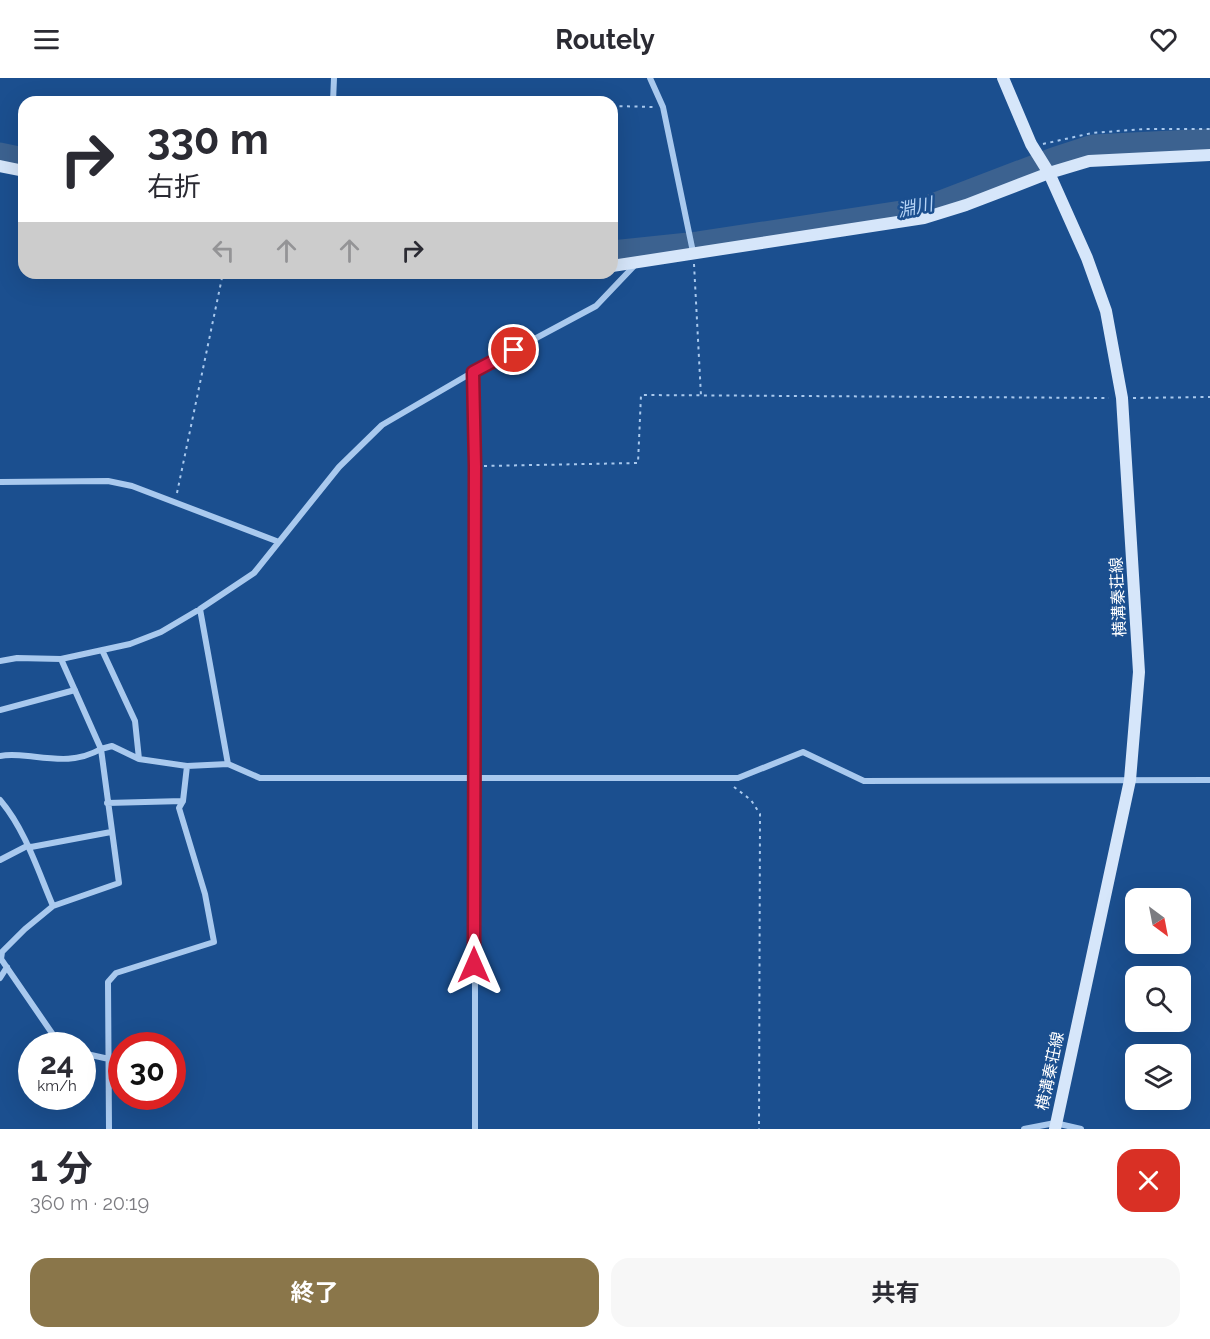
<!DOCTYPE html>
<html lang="ja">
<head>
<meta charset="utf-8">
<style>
  body { margin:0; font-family:Raleway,"Noto Sans JP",sans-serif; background:#f7f7f7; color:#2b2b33; height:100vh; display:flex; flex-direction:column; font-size:22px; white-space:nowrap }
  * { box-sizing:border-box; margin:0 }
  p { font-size:20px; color:#7c7c81 }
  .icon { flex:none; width:33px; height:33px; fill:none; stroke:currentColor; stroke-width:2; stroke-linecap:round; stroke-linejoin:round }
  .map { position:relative; height:1051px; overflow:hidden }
  .panel { display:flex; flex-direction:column; background:#fff; flex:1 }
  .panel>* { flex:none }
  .hud { position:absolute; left:18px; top:18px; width:600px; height:183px; border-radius:18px; box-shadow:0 6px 24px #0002; background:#fff; color:#2b2b33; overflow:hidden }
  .needle { width:39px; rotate:148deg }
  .controls { position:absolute; left:1125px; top:810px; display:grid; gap:12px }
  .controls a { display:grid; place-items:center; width:66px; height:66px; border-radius:12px; background:#fff; box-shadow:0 6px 24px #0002; font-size:30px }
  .speed { position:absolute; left:18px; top:954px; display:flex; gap:12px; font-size:30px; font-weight:700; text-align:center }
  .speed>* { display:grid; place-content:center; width:78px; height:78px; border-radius:50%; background:#fff; box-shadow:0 6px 24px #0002; line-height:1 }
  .speed small { font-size:15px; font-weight:400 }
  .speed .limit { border:9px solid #d22; background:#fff; color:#111 }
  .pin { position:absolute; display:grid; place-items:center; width:51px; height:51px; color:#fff; margin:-26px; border:3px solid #fff; border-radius:50%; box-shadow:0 2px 6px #0007 }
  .me { position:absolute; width:66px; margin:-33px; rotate:0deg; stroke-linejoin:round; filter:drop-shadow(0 0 4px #0008) }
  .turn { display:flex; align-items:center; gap:21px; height:126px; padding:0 30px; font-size:27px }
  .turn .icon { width:78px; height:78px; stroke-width:2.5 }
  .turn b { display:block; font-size:42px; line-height:51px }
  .lanes { display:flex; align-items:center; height:57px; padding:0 30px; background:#0003; justify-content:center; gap:30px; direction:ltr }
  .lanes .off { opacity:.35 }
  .round { display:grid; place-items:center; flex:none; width:63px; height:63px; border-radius:18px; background:#f7f7f7 }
  .overview { display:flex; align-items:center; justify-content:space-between; height:102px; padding:0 30px }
  h1 { font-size:36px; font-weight:700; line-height:45px }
  .action { display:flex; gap:12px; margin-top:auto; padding:12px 30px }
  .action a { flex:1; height:69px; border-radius:18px; background:#8a764a; color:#fff; font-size:24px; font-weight:700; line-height:69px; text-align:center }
  .action a+a { background:#f7f7f7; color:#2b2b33 }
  header { display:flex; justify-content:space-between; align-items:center; height:78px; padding:0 30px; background:#fff; font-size:27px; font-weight:700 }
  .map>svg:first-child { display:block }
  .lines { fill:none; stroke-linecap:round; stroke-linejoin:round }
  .river { stroke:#3c6290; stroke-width:21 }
  .path { stroke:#a9c9ee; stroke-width:2; stroke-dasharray:3 4.5; stroke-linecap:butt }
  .street { stroke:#a9c9ee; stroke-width:6 }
  .secondary { stroke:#d6e6fa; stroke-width:12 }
  .route-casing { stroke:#92132f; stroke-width:15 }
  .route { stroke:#e11d48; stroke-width:10 }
  .labels { text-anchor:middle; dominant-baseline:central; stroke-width:5; stroke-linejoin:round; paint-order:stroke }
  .street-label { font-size:16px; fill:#fff; stroke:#1b4f8f }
  .water-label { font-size:18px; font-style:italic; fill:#b5d3f5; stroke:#1b4f8f }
</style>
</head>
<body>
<header><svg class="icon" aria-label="menu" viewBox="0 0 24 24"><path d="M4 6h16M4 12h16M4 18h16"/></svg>Routely<svg class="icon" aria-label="heart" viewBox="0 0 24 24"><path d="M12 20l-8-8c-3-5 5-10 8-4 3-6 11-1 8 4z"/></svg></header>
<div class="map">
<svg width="1210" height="1051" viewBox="0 0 1210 1051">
  <rect width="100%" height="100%" fill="#1b4f8f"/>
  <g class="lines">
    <path class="river" d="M 0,75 L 24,80
      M 612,173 L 698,164 L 922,130 L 1053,80 L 1093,67 L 1210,61"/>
    <path class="path" d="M 342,20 L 477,24
      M 612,28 L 654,29
      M 1043,66 L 1092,55 L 1144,51 L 1210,51
      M 694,186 L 701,318
      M 1133,320 L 1210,319
      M 484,388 L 638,385 L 641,317 L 1109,320
      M 177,415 L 223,195
      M 734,709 L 751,722 L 760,736 L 759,1051"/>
    <path class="street" d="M 650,0 L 663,29 L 693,174
      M 333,24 L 334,0
      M 473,294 L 475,388 L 475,1051
      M 0,404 L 108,403 L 132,408 L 279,464
      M 200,531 L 228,686
      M 102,572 L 135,643 L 139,681
      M 61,581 L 101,671 L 112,668 L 139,681 L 187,688
      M 0,583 L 17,580 L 61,581 L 130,566 L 161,554 L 200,531 L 254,495 L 339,389 L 382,347 L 473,294 L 596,228 L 635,187
      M 0,632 L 75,612
      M 0,678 C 9,676 19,677 28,678 C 55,681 76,685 101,671 L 119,805 L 53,828 L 25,851 L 2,874 L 1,881 L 56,961 L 68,968
      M 0,722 C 25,751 38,793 53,828
      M 107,725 L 183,723
      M 0,782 L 27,768 L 31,769 L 111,754
      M 0,900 L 7,889
      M 82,975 L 109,981
      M 109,1051 L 108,904 L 116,895 L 214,864 L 205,816 L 179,730 L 183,723 L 187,688 L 228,686 L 260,700 L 738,700 L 803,674 L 864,703 L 1210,702
      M 1024,1051 L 1055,1045 L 1081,1051"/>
    <path class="secondary" d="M 1003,0 L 1031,66 L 1049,95 L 1087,180 L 1106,233 L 1122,320 L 1139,594 L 1130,702 L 1055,1051
      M 0,88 L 24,93
      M 612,188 L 924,140 L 966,127 L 1049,95 L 1089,83 L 1210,77"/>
  </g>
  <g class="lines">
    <defs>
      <path id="route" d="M 474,887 L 475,388 L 473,294 L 514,272"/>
    </defs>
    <use href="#route" class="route-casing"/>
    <use href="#route" class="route"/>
  </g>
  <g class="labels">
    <g class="street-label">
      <text transform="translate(1118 519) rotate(-93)">横溝秦荘線</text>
      <text transform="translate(1050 993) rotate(-78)">横溝秦荘線</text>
    </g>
    <g class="water-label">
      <text transform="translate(915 129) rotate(-12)">淵川</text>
    </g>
  </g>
</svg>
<div class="controls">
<a><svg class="needle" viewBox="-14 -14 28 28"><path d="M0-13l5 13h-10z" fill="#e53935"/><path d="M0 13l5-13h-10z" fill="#7c7c81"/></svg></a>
<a><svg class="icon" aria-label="search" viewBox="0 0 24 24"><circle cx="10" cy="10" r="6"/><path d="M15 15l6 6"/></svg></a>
<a><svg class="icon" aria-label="layers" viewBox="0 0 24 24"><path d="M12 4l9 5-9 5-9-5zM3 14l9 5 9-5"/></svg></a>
</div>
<div class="speed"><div>24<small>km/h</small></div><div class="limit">30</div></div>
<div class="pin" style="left:514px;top:272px;background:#d93025"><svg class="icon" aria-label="arrive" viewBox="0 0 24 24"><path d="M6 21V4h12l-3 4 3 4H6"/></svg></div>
<svg class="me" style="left:474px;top:887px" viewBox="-20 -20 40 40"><path d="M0-17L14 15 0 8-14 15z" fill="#e11d48" stroke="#fff" stroke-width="4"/></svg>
<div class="hud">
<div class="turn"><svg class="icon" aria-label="right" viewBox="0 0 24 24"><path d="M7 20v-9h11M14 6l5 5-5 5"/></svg><div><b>330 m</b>右折</div></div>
<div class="lanes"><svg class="icon off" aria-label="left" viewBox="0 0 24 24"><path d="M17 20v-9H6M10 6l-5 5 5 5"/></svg><svg class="icon off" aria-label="ahead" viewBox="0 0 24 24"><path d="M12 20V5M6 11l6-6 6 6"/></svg><svg class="icon off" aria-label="ahead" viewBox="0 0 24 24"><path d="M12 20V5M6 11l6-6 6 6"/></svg><svg class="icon" aria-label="right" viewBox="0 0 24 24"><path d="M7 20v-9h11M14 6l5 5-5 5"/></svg></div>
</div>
</div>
<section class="panel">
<div class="overview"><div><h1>1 分</h1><p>360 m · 20:19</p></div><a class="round" style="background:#d93025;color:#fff"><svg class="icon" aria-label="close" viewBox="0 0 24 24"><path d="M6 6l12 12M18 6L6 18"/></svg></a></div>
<div class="action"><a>終了</a><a>共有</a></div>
</section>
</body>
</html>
